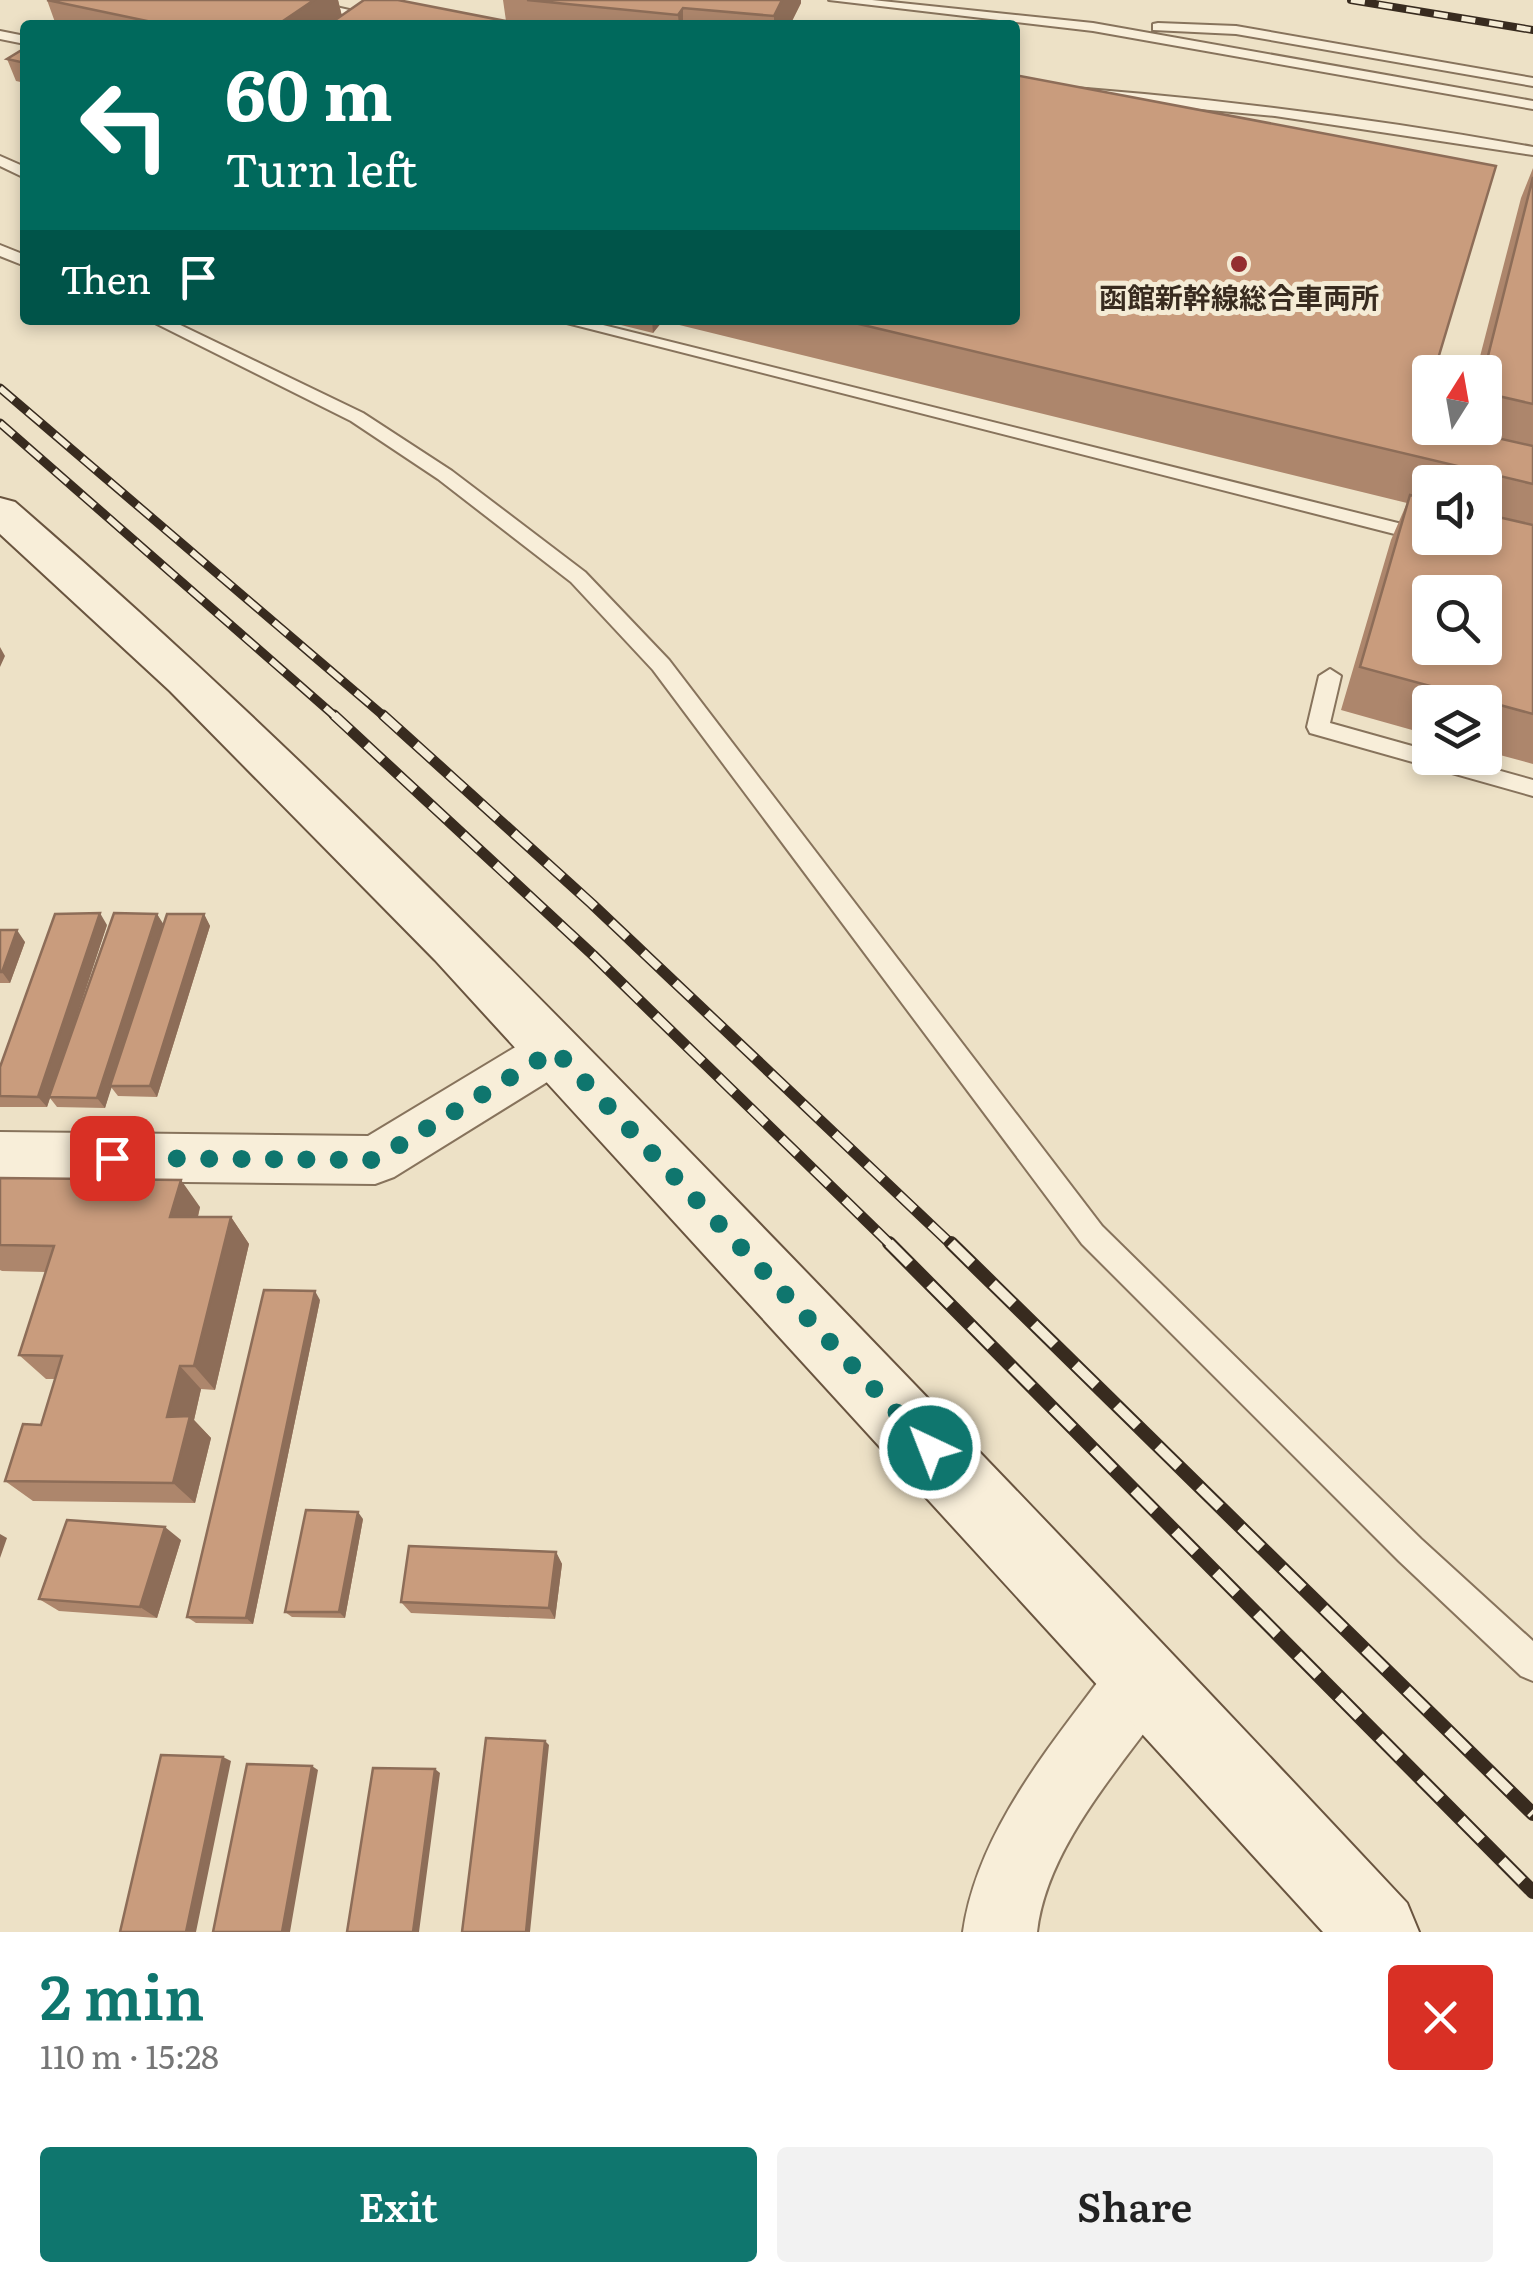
<!DOCTYPE html>
<html lang="en">
<head>
<meta charset="utf-8">
<style>
  body { margin:0; font-family:Literata,"Noto Sans JP",serif; background:#f2f2f2; color:#222; height:100vh; display:flex; flex-direction:column; font-size:38px; white-space:nowrap }
  * { box-sizing:border-box; margin:0 }
  p { font-size:32px; color:#767676 }
  .icon { flex:none; width:55px; height:55px; fill:none; stroke:currentColor; stroke-width:2; stroke-linecap:round; stroke-linejoin:round }
  .map { position:relative; height:1932px; overflow:hidden }
  .sheet { display:flex; flex-direction:column; background:#fff; flex:1 }
  .sheet>* { flex:none }
  .top-card { position:absolute; left:20px; top:20px; width:1000px; height:305px; border-radius:10px; box-shadow:0 5px 15px #0003; background:#00695c; color:#fff; overflow:hidden }
  .needle { width:65px; rotate:11deg }
  .tools { position:absolute; left:1412px; top:355px; display:grid; gap:20px }
  .tools a { display:grid; place-items:center; width:90px; height:90px; border-radius:10px; background:#fff; box-shadow:0 5px 15px #0003; font-size:50px }
  .pin { position:absolute; display:grid; place-items:center; width:85px; height:85px; color:#fff; margin:-42px; border-radius:20px; box-shadow:0 5px 15px #0006 }
  .me { position:absolute; width:110px; margin:-55px; rotate:317deg; stroke-linejoin:round; filter:drop-shadow(0 0 8px #0008) }
  .turn { display:flex; align-items:center; gap:35px; height:210px; padding:0 40px; font-size:45px }
  .turn .icon { width:130px; height:130px; stroke-width:2.5 }
  .turn b { display:block; font-size:70px; line-height:85px }
  .then { display:flex; align-items:center; height:95px; padding:0 40px; background:#0003; gap:20px; font-size:38px }
  .round { display:grid; place-items:center; flex:none; width:105px; height:105px; border-radius:10px; background:#f2f2f2 }
  .head { display:flex; align-items:center; justify-content:space-between; height:170px; padding:0 40px }
  h1 { font-size:60px; font-weight:600; line-height:75px; color:#0f766e }
  .cta { display:flex; gap:20px; margin-top:auto; padding:20px 40px }
  .cta a { flex:1; height:115px; border-radius:10px; background:#0f766e; color:#fff; font-size:40px; font-weight:600; line-height:115px; text-align:center }
  .cta a+a { background:#f2f2f2; color:#222 }
  .map>svg:first-child { display:block }
  .lines { fill:none; stroke-linecap:round; stroke-linejoin:round }
  .lane-casing { stroke:#87735c; stroke-width:4 }
  .street-casing { stroke:#87735c; stroke-width:4 }
  .secondary-casing { stroke:#69543f; stroke-width:4 }
  .lane { fill:#f8eed9; fill-rule:evenodd }
  .street { fill:#f8eed9; fill-rule:evenodd }
  .secondary { fill:#f8eed9; fill-rule:evenodd }
  .rail-far3-casing { stroke:#382b1f; stroke-width:8 }
  .rail-far2-casing { stroke:#382b1f; stroke-width:9 }
  .rail-far1-casing { stroke:#382b1f; stroke-width:11 }
  .rail-casing { stroke:#382b1f; stroke-width:14 }
  .rail-far3 { stroke:#f4ebd5; stroke-width:5; stroke-dasharray:14; stroke-linecap:butt }
  .rail-far2 { stroke:#f4ebd5; stroke-width:6; stroke-dasharray:18; stroke-linecap:butt }
  .rail-far1 { stroke:#f4ebd5; stroke-width:8; stroke-dasharray:22; stroke-linecap:butt }
  .rail { stroke:#f4ebd5; stroke-width:10; stroke-dasharray:29; stroke-linecap:butt }
  .wall { fill:#ad866c; fill-rule:evenodd }
  .shaded-wall { fill:#8d6d58 }
  .building { fill:#c99c7d; stroke:#8d6d58; stroke-width:2.5; fill-rule:evenodd }
  .route { stroke:#0f766e; stroke-width:18; stroke-dasharray:0 32.4 }
  .poi-dot { fill:#942e30; stroke:#f4ebd5; stroke-width:4 }
  .labels { text-anchor:middle; dominant-baseline:central; stroke-width:10; stroke-linejoin:round; paint-order:stroke }
  .far-poi-label { font-size:28px; font-weight:bold; fill:#382b1f; stroke:#f4ebd5 }
</style>
</head>
<body>
<div class="map">
<svg width="1533" height="1932" viewBox="0 0 1533 1932">
  <rect width="100%" height="100%" fill="#ede1c6"/>
  <g class="lines">
    <defs>
      <path id="lane" d="M 280,0 L 305,0 L 416,25 L 390,25 Z
        M 829,0 L 872,0 L 1093,23 L 1533,101 L 1533,109 L 1093,31 Z
        M 1158,23 L 1236,26 L 1533,78 L 1533,86 L 1236,34 L 1153,30 L 1153,24 Z
        M 0,31 L 25,36 L 25,44 L 0,39 Z
        M 1015,84 C 1189,95 1361,116 1533,147 L 1533,155 L 1275,116 L 1015,92 Z
        M 0,156 L 25,167 L 25,178 L 0,166 Z
        M 0,245 L 25,255 L 25,266 L 0,256 Z
        M 149,320 L 170,320 L 363,413 L 452,471 L 585,572 L 669,660 L 1102,1226 L 1421,1539 L 1533,1641 L 1533,1681 L 1521,1676 L 1399,1561 L 1082,1244 L 653,670 L 571,582 L 438,479 L 351,421 Z
        M 555,320 L 583,320 L 1430,531 L 1430,538 L 1439,538 L 1430,543 Z
        M 1330,669 L 1341,676 L 1330,723 L 1430,751 L 1430,758 L 1454,758 L 1533,780 L 1533,796 L 1310,733 L 1307,727 L 1319,676 Z"/>
      <path id="street" d="M 555,1028 L 573,1034 L 581,1050 L 573,1066 L 394,1177 L 375,1184 L 0,1180 L 0,1132 L 368,1136 L 537,1034 Z
        M 1144,1642 L 1168,1652 L 1178,1676 L 1168,1700 C 1120,1769 1047,1846 1037,1932 L 963,1932 C 978,1826 1059,1736 1120,1652 Z"/>
      <path id="secondary" d="M 0,498 L 15,502 C 273,725 512,968 749,1213 C 970,1441 1190,1671 1407,1903 L 1419,1932 L 1323,1932 L 435,960 L 170,691 L 0,534 Z"/>
    </defs>
    <use href="#lane" class="lane-casing"/>
    <use href="#street" class="street-casing"/>
    <use href="#secondary" class="secondary-casing"/>
    <use href="#lane" class="lane"/>
    <use href="#street" class="street"/>
    <use href="#secondary" class="secondary"/>
    <defs>
      <path id="rail-far3" d="M 1351,0 L 1533,30"/>
      <path id="rail-far2" d="M 0,388 L 386,718
        M 0,423 L 337,718"/>
      <path id="rail-far1" d="M 334,715 L 593,955 L 892,1246
        M 383,715 L 592,904 L 953,1246"/>
      <path id="rail" d="M 889,1243 L 1533,1892
        M 951,1243 L 1533,1814"/>
    </defs>
    <use href="#rail-far3" class="rail-far3-casing"/>
    <use href="#rail-far2" class="rail-far2-casing"/>
    <use href="#rail-far1" class="rail-far1-casing"/>
    <use href="#rail" class="rail-casing"/>
    <use href="#rail-far3" class="rail-far3"/>
    <use href="#rail-far2" class="rail-far2"/>
    <use href="#rail-far1" class="rail-far1"/>
    <use href="#rail" class="rail"/>
  </g>
  <path class="wall" d="M 47,0 L 338,0 L 342,16 L 506,21 L 503,0 L 801,0 L 801,3 L 790,25 L 56,25 Z
    M 25,48 L 25,83 L 16,81 L 7,59 Z
    M 1533,168 L 1533,764 L 1485,751 L 1485,702 L 1430,702 L 1430,735 L 1341,710 L 1391,540 L 1407,503 L 663,321 L 653,333 L 601,320 L 1015,320 L 1462,430 L 1462,428 L 1485,428 L 1485,372 L 1476,372 L 1521,198 ZM 1430,482 L 1485,482 L 1485,538 L 1430,538 Z
    M 157,914 L 163,925 L 204,914 L 210,926 L 157,1097 L 118,1096 L 111,1087 L 105,1108 L 57,1107 L 50,1098 L 47,1107 L 0,1107 L 0,1067 L 107,925 L 67,1044 Z
    M 0,930 L 25,942 L 10,983 L 0,983 Z
    M 0,1178 L 200,1207 L 198,1217 L 231,1217 L 249,1244 L 215,1390 L 201,1389 L 194,1420 L 211,1438 L 195,1503 L 33,1501 L 5,1481 L 41,1425 L 55,1379 L 46,1379 L 19,1355 L 46,1272 L 2,1271 L 0,1270 Z
    M 320,1300 L 253,1624 L 196,1623 L 187,1617 Z
    M 363,1519 L 345,1618 L 292,1617 L 285,1612 Z
    M 181,1540 L 157,1618 L 59,1611 L 39,1599 Z
    M 556,1552 L 562,1564 L 555,1619 L 411,1613 L 401,1602 Z"/>
  <path class="shaded-wall" d="M 314,0 L 338,0 L 344,25 L 277,25 Z
    M 782,0 L 801,0 L 801,3 L 790,25 L 774,25 L 774,16 Z
    M 683,8 L 683,25 L 679,25 L 678,15 Z
    M 652,320 L 663,320 L 653,333 Z
    M 0,647 L 5,656 L 0,667 Z
    M 100,913 L 107,925 L 47,1107 L 38,1097 Z
    M 157,914 L 164,925 L 105,1108 L 97,1098 Z
    M 204,914 L 210,926 L 157,1097 L 150,1086 Z
    M 17,930 L 25,942 L 10,983 L 2,972 Z
    M 181,1180 L 200,1207 L 191,1244 L 170,1217 Z
    M 231,1217 L 249,1244 L 215,1390 L 194,1366 Z
    M 315,1291 L 320,1300 L 253,1624 L 246,1618 Z
    M 180,1366 L 201,1389 L 194,1420 L 211,1438 L 195,1503 L 173,1483 L 167,1417 Z
    M 358,1512 L 363,1519 L 345,1618 L 339,1612 Z
    M 165,1527 L 181,1540 L 157,1618 L 140,1607 Z
    M 0,1534 L 7,1538 L 0,1558 Z
    M 556,1552 L 562,1564 L 555,1619 L 549,1608 Z
    M 545,1741 L 549,1745 L 530,1932 L 526,1932 Z
    M 223,1757 L 231,1761 L 196,1932 L 186,1932 Z
    M 312,1766 L 318,1770 L 290,1932 L 282,1932 Z
    M 435,1769 L 440,1773 L 419,1932 L 413,1932 Z"/>
  <path class="building" d="M 47,0 L 314,0 L 277,25 L 166,25 Z
    M 364,0 L 398,0 L 526,25 L 328,25 Z
    M 527,0 L 782,0 L 774,16 L 683,8 L 678,15 Z
    M 25,48 L 25,63 L 7,59 Z
    M 1015,75 L 1496,166 L 1434,372 L 1430,372 L 1430,387 L 1420,420 L 1430,422 L 1430,428 L 1453,428 L 1533,446 L 1533,484 L 842,320 L 1015,320 Z
    M 1533,177 L 1533,404 L 1485,393 L 1484,372 Z
    M 1410,495 L 1430,500 L 1430,538 L 1485,538 L 1485,514 L 1533,525 L 1533,714 L 1360,667 ZM 1430,592 L 1485,592 L 1485,648 L 1430,648 Z
    M 100,913 L 38,1097 L 0,1096 L 0,1067 L 55,914 Z
    M 114,913 L 157,914 L 97,1098 L 49,1097 Z
    M 167,914 L 204,914 L 150,1086 L 110,1086 Z
    M 0,930 L 17,930 L 2,972 L 0,972 Z
    M 0,1178 L 181,1180 L 170,1217 L 231,1217 L 194,1366 L 180,1366 L 167,1417 L 190,1416 L 173,1483 L 5,1481 L 23,1424 L 41,1425 L 62,1356 L 19,1355 L 54,1246 L 0,1245 Z
    M 264,1290 L 315,1291 L 246,1618 L 187,1617 Z
    M 306,1510 L 358,1512 L 339,1612 L 285,1612 Z
    M 67,1520 L 165,1527 L 140,1607 L 39,1599 Z
    M 409,1546 L 556,1552 L 549,1608 L 401,1602 Z
    M 486,1738 L 545,1741 L 526,1932 L 462,1932 Z
    M 161,1755 L 223,1757 L 186,1932 L 120,1932 Z
    M 247,1764 L 312,1766 L 282,1932 L 213,1932 Z
    M 373,1768 L 435,1769 L 413,1932 L 347,1932 Z"/>
  <g class="lines">
    <path class="route" d="M 112,1158 L 375,1160 L 555,1050 L 930,1448"/>
  </g>
  <circle class="poi-dot" cx="1239" cy="264" r="10"/>
  <g class="labels">
    <g class="far-poi-label">
      <text x="1239" y="296">函館新幹線総合車両所</text>
    </g>
  </g>
</svg>
<div class="tools">
<a><svg class="needle" viewBox="-14 -14 28 28"><path d="M0-13l5 13h-10z" fill="#e53935"/><path d="M0 13l5-13h-10z" fill="#767676"/></svg></a>
<a><svg class="icon" aria-label="sound" viewBox="0 0 24 24"><path d="M4 9h4l5-4v14l-5-4H4zM17 9q2 3 0 6"/></svg></a>
<a><svg class="icon" aria-label="search" viewBox="0 0 24 24"><circle cx="10" cy="10" r="6"/><path d="M15 15l6 6"/></svg></a>
<a><svg class="icon" aria-label="layers" viewBox="0 0 24 24"><path d="M12 4l9 5-9 5-9-5zM3 14l9 5 9-5"/></svg></a>
</div>
<div class="pin" style="left:112px;top:1158px;background:#d93025"><svg class="icon" aria-label="arrive" viewBox="0 0 24 24"><path d="M6 21V4h12l-3 4 3 4H6"/></svg></div>
<svg class="me" style="left:930px;top:1448px" viewBox="-20 -20 40 40"><circle r="17" fill="#0f766e" stroke="#fff" stroke-width="3"/><path d="M0-11L8 9 0 5-8 9z" fill="#fff"/></svg>
<div class="top-card">
<div class="turn"><svg class="icon" aria-label="left" viewBox="0 0 24 24"><path d="M17 20v-9H6M10 6l-5 5 5 5"/></svg><div><b>60 m</b>Turn left</div></div>
<div class="then">Then<svg class="icon" aria-label="arrive" viewBox="0 0 24 24"><path d="M6 21V4h12l-3 4 3 4H6"/></svg></div>
</div>
</div>
<section class="sheet">
<div class="head"><div><h1>2 min</h1><p>110 m · 15:28</p></div><a class="round" style="background:#d93025;color:#fff"><svg class="icon" aria-label="close" viewBox="0 0 24 24"><path d="M6 6l12 12M18 6L6 18"/></svg></a></div>
<div class="cta"><a>Exit</a><a>Share</a></div>
</section>
</body>
</html>
